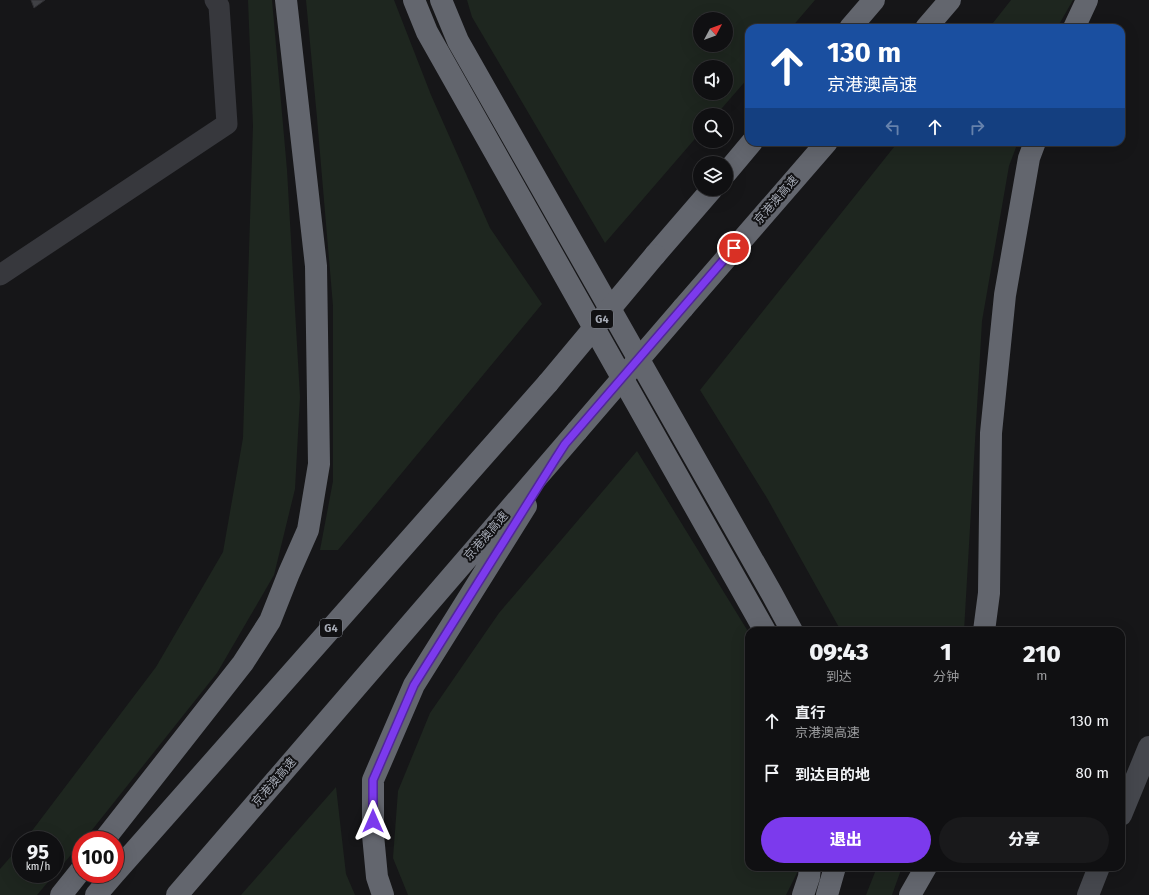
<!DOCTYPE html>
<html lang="zh">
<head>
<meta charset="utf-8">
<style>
  body { margin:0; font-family:"Fira Sans","Noto Sans SC",sans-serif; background:#19191b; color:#f1f3f6; height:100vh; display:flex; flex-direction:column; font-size:15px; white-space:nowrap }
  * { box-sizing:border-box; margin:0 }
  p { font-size:13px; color:#9c9d9f }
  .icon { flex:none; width:22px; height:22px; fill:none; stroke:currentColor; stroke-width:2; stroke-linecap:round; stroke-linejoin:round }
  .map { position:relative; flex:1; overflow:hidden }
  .panel { position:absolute; left:745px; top:627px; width:380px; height:244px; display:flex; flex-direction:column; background:#101012; border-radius:12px; box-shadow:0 4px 16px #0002,0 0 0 1px #303032 }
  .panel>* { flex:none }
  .banner { position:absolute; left:745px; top:24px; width:380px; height:122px; border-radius:12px; box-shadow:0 4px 16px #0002,0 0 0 1px #303032; background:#1a4fa0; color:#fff; overflow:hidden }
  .needle { width:26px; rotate:49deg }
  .fabs { position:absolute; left:693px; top:12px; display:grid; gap:8px }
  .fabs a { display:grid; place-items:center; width:40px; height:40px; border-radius:50%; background:#101012; box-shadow:0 4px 16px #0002,0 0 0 1px #303032; font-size:20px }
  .speed { position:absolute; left:12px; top:831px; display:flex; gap:8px; font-size:20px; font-weight:700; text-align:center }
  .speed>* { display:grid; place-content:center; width:52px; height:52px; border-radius:50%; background:#101012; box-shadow:0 4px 16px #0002,0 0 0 1px #303032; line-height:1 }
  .speed small { font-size:10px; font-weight:400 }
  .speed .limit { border:6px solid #d22; background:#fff; color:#111 }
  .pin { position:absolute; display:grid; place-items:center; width:34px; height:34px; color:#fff; margin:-17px; border:2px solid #fff; border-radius:50%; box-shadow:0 1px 4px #0007 }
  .me { position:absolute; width:44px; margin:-22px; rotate:0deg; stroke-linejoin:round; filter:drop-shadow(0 0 3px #0008) }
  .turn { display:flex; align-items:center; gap:14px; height:84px; padding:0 16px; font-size:18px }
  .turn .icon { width:52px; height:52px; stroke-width:2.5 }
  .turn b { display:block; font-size:28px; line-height:34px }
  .lanes { display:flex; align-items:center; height:38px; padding:0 16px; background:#0003; justify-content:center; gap:20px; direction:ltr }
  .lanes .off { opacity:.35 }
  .eta { display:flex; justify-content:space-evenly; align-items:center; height:68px; text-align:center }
  .eta b { font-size:24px; font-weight:800; line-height:28px }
  .action { display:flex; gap:8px; margin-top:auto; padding:8px 16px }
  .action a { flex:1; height:46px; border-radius:24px; background:#7c3aed; color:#fff; font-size:16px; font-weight:800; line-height:46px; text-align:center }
  .action a+a { background:#19191b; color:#f1f3f6 }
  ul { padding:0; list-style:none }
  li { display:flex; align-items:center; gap:12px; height:52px; padding:0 16px }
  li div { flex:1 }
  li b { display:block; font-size:15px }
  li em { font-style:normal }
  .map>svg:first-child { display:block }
  .green { fill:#1e261f; fill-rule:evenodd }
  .building { fill:#404145; stroke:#303034 }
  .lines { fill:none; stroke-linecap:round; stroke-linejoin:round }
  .street { stroke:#37383d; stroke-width:21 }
  .secondary { stroke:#45474d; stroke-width:22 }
  .highway { stroke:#63666e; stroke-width:22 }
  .highway-bridge { stroke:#63666e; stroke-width:22 }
  .route-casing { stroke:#51269a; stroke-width:10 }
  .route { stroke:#7c3aed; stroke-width:7 }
  .labels { text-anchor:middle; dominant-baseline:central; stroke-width:4; stroke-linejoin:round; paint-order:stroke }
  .shield { fill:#111113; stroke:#7b7e86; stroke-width:1 }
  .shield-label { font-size:11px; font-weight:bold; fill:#a8adb8 }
  .street-label { font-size:12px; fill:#a8adb8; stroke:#111113 }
</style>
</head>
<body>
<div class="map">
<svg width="1149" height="895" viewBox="0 0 1149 895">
  <rect width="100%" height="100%" fill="#161618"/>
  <path class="green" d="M 248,0 L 272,0 L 287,170 L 300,397 L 295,489 L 274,575 L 217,673 L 84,840 L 81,840 L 81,843 L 37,895 L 0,895 L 0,869 L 21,845 L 21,874 L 55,874 L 55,840 L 25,840 L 156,667 L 223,552 L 243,438 L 253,126 Z
    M 306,0 L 394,0 L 431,95 L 490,228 L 542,304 L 338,550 L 320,550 L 333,481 L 333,306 L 317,118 Z
    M 467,0 L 815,0 L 791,28 L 749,28 L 749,77 L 716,115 L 700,115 L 700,133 L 605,243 L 472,17 ZM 700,19 L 726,19 L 726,45 L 700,45 ZM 700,67 L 726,67 L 726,93 L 700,93 Z
    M 1011,0 L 1073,0 L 1057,28 L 989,28 Z
    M 898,142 L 1018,142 L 1009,166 L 982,321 L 964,631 L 841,631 L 767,498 L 700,390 Z
    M 637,451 L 749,633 L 749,867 L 800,867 L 786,895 L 408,895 L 393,858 L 398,791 L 430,713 L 499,613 Z
    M 336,787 L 346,874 L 355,895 L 241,895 Z
    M 877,867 L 902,867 L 892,895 L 866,895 Z"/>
  <path class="building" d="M 31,0 L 45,0 L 34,8 Z"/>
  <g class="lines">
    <path class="street" d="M 0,275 L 227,124 L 219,6 L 215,0"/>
    <path class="secondary" d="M 1121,815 L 1149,747
      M 1088,895 L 1099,867"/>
    <path class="highway" d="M 414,0 L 427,32 L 765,631
      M 441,0 L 458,41 L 772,594 L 792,631
      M 850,28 L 874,0
      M 926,28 L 950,0
      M 1074,28 L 1087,0
      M 726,173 L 752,142
      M 655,255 L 712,189
      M 683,308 L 827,142
      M 984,631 L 989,593 L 991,433 L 1005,295 L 1029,158 L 1035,142
      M 104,840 L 243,663 L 270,621 L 289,573 L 308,530 L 319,464 L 316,266 L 286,0
      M 115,873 L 548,383
      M 61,895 L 81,870
      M 96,895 L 114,874
      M 177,895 L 577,431
      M 383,895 L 377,877 L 373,835 L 373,780 L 414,685 L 526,506
      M 803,895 L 809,877 L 810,867
      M 827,895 L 835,867
      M 910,895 L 926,867"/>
    <path class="highway-bridge" d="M 548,383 L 655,255
      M 577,431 L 683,308"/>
  </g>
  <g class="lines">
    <defs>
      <path id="route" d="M 373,821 L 373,780 L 414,685 L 556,458 L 565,444 L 734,248"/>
    </defs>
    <use href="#route" class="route-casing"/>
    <use href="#route" class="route"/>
  </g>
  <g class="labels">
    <g class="shield">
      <rect x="591" y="310" width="22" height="18" rx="3"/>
      <rect x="320" y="619" width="22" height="18" rx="3"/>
    </g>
    <g class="shield-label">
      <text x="602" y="319">G4</text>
      <text x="331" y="628">G4</text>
    </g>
    <g class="street-label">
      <text transform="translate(776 200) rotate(-49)">京港澳高速</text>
      <text transform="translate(486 536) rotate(-49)">京港澳高速</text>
      <text transform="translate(274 782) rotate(-49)">京港澳高速</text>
    </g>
  </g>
</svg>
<div class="fabs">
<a><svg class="needle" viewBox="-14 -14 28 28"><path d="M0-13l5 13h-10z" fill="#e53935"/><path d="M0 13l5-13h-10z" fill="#9c9d9f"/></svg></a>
<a><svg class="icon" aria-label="sound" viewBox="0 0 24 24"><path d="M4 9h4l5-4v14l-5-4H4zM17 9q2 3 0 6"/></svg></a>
<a><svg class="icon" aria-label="search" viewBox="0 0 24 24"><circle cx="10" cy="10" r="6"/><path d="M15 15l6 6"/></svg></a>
<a><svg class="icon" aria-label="layers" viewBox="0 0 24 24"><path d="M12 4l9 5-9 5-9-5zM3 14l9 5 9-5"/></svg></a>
</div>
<div class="speed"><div>95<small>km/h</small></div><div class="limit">100</div></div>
<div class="pin" style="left:734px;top:248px;background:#d93025"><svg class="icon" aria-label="arrive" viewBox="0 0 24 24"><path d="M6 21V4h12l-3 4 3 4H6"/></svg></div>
<svg class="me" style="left:373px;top:821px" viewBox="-20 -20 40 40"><path d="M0-17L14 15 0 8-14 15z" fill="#7c3aed" stroke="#fff" stroke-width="4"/></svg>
<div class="banner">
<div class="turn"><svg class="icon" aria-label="ahead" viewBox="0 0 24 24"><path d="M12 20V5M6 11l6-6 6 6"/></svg><div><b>130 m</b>京港澳高速</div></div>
<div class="lanes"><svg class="icon off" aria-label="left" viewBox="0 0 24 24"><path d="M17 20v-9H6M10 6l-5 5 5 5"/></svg><svg class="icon" aria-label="ahead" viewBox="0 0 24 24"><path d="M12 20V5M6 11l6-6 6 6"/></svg><svg class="icon off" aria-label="right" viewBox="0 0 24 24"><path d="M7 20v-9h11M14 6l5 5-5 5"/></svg></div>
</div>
<section class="panel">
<div class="eta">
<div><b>09:43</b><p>到达</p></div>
<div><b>1</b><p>分钟</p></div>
<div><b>210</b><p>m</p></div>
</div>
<ul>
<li><svg class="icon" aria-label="ahead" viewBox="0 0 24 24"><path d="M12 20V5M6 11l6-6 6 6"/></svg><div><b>直行</b><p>京港澳高速</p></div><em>130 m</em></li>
<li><svg class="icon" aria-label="arrive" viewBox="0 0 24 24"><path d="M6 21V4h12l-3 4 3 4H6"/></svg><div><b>到达目的地</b></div><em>80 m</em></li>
</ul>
<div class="action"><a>退出</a><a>分享</a></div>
</section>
</div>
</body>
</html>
